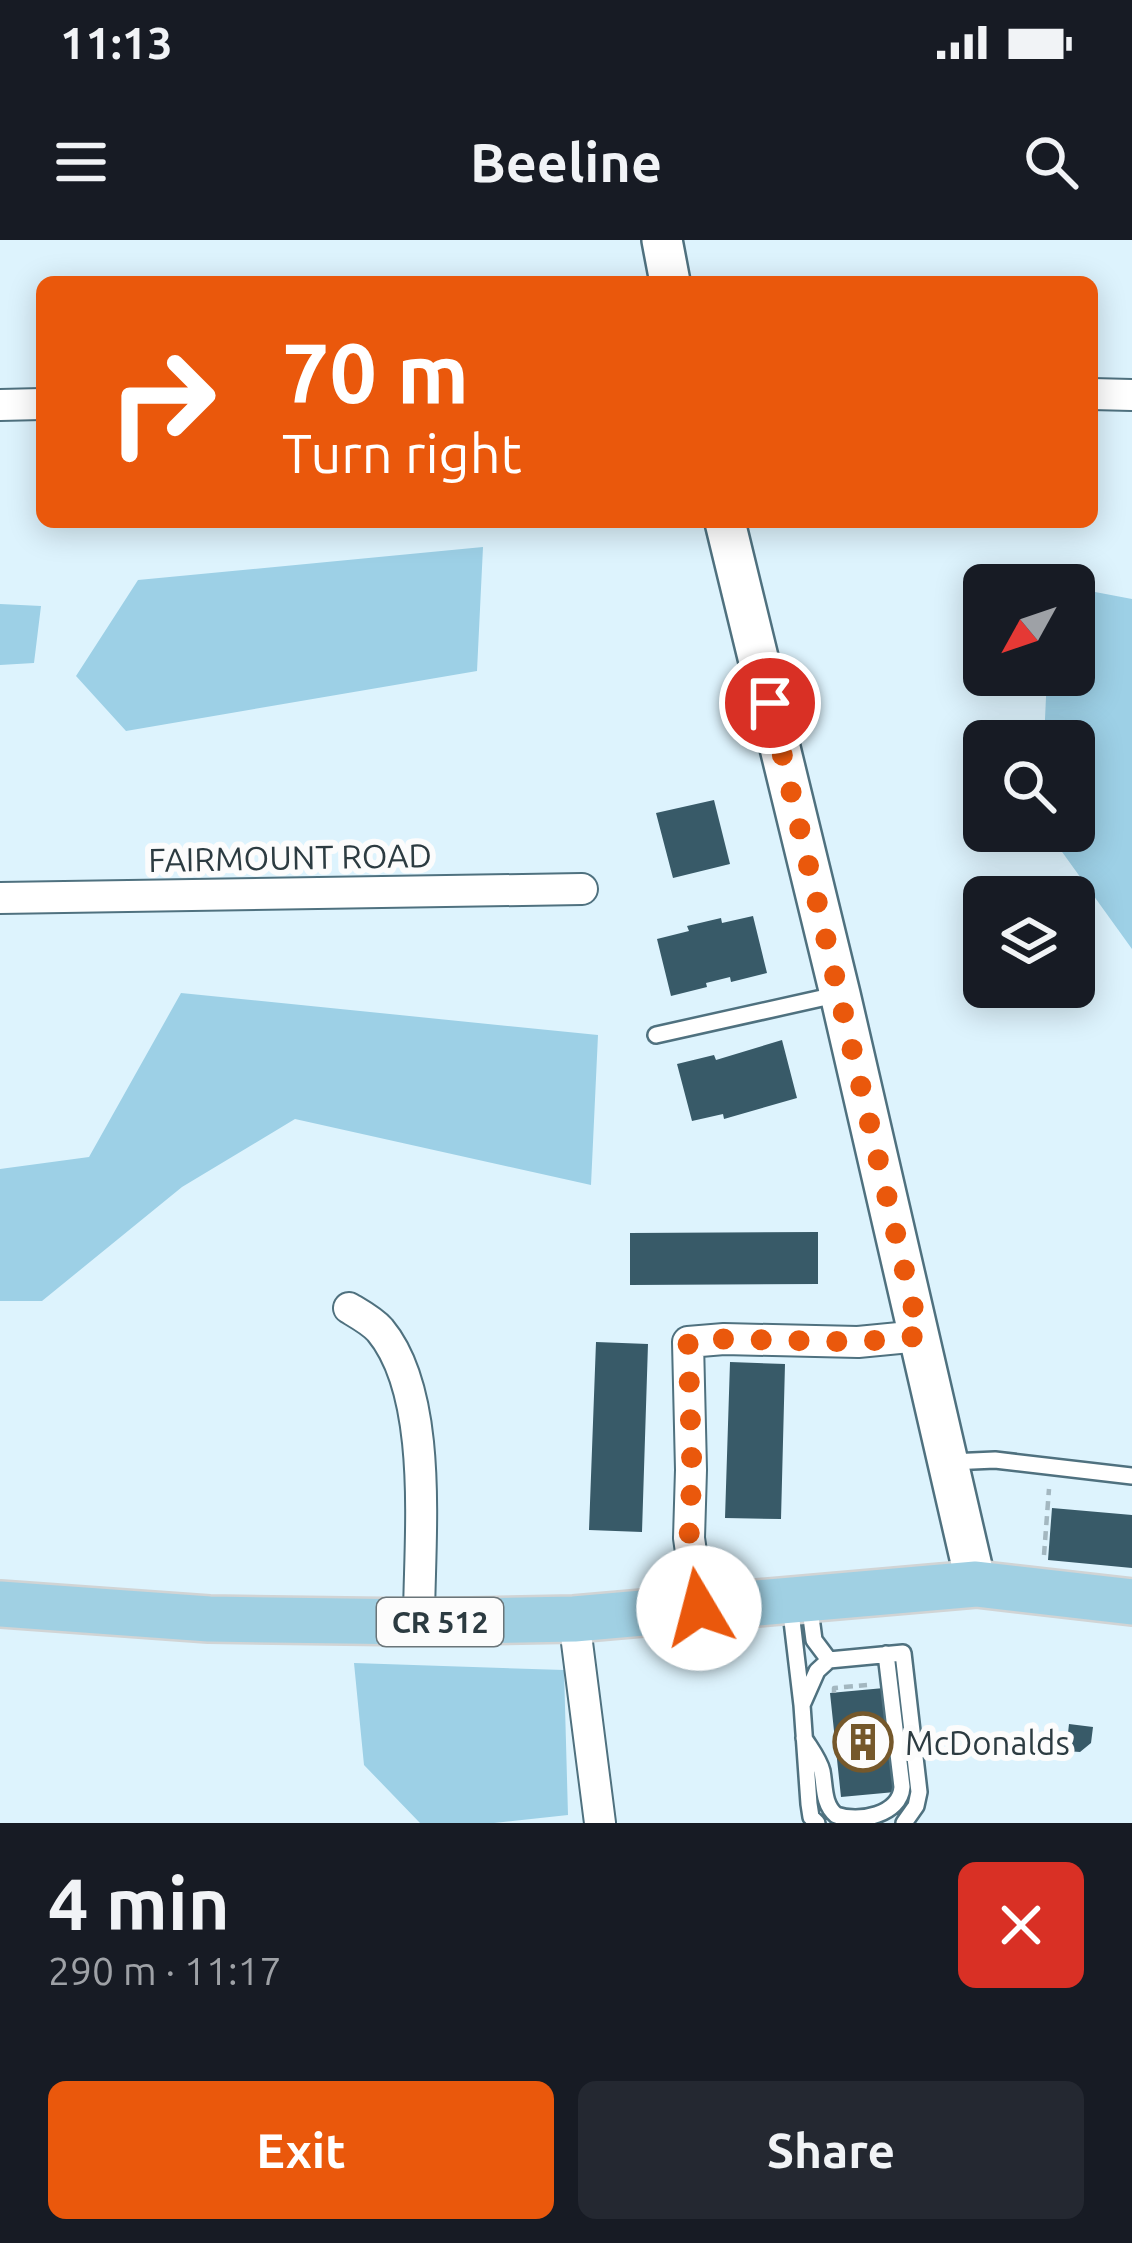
<!DOCTYPE html>
<html lang="en">
<head>
<meta charset="utf-8">
<style>
  body { margin:0; font-family:Ubuntu,sans-serif; background:#242831; color:#f1f3f6; height:100vh; display:flex; flex-direction:column; font-size:45px; white-space:nowrap }
  * { box-sizing:border-box; margin:0 }
  p { font-size:39px; color:#9ea1a6 }
  .icon { flex:none; width:66px; height:66px; fill:none; stroke:currentColor; stroke-width:2; stroke-linecap:round; stroke-linejoin:round }
  .map { position:relative; height:1583px; overflow:hidden }
  .panel { display:flex; flex-direction:column; background:#171b24; flex:1 }
  .panel>* { flex:none }
  .hud { position:absolute; left:36px; top:36px; width:1062px; height:252px; border-radius:18px; box-shadow:0 6px 30px #0003; background:#ea580c; color:#fff; overflow:hidden }
  .needle { width:78px; rotate:230deg }
  .buttons { position:absolute; left:963px; top:324px; display:grid; gap:24px }
  .buttons a { display:grid; place-items:center; width:132px; height:132px; border-radius:18px; background:#171b24; box-shadow:0 6px 30px #0003; font-size:60px }
  .pin { position:absolute; display:grid; place-items:center; width:102px; height:102px; color:#fff; margin:-51px; border:6px solid #fff; border-radius:50%; box-shadow:0 3px 12px #0007 }
  .me { position:absolute; width:132px; margin:-66px; rotate:352deg; stroke-linejoin:round; filter:drop-shadow(0 0 9px #0008) }
  .turn { display:flex; align-items:center; gap:42px; height:252px; padding:0 48px; font-size:54px }
  .turn .icon { width:156px; height:156px; stroke-width:2.5 }
  .turn b { display:block; font-size:84px; line-height:102px }
  .round { display:grid; place-items:center; flex:none; width:126px; height:126px; border-radius:18px; background:#242831 }
  .head { display:flex; align-items:center; justify-content:space-between; height:204px; padding:0 48px }
  h1 { font-size:72px; font-weight:600; line-height:90px }
  .cta { display:flex; gap:24px; margin-top:auto; padding:24px 48px }
  .cta a { flex:1; height:138px; border-radius:18px; background:#ea580c; color:#fff; font-size:48px; font-weight:600; line-height:138px; text-align:center }
  .cta a+a { background:#242831; color:#f1f3f6 }
  .status { display:flex; justify-content:space-between; align-items:center; height:84px; padding:0 60px; background:#171b24; direction:ltr }
  .status svg { height:33px; fill:currentColor }
  header { display:flex; justify-content:space-between; align-items:center; height:156px; padding:0 48px; background:#171b24; font-size:54px; font-weight:600 }
  .map>svg:first-child { display:block }
  .green { fill:#9dd0e6 }
  .building { fill:#385a68 }
  .lines { fill:none; stroke-linecap:round; stroke-linejoin:round }
  .lane-casing { stroke:#4f717f; stroke-width:20 }
  .street-casing { stroke:#4f717f; stroke-width:34 }
  .secondary-casing { stroke:#4f717f; stroke-width:44 }
  .primary-casing { stroke:#d1d4d5; stroke-width:50 }
  .path { stroke:#a3b7c0; stroke-width:4.5; stroke-dasharray:9 6; stroke-linecap:butt }
  .lane { stroke:#fff; stroke-width:15 }
  .street { stroke:#fff; stroke-width:30 }
  .secondary { stroke:#fff; stroke-width:39 }
  .primary { stroke:#a0d0e3; stroke-width:45 }
  .route { stroke:#ea580c; stroke-width:21; stroke-dasharray:0 37.8 }
  .labels { text-anchor:middle; dominant-baseline:central; stroke-width:12; stroke-linejoin:round; paint-order:stroke }
  .shield { fill:#fcfcfc; stroke:#6a7579; stroke-width:3 }
  .shield-label { font-size:30px; font-weight:bold; fill:#2c3b41 }
  .street-label { font-size:33px; fill:#2c3b41; stroke:#fcfcfc }
  .poi-label { font-size:33px; fill:#2c3b41; stroke:#fcfcfc; text-anchor:start }
</style>
</head>
<body>
<div class="status"><b>11:13</b><svg viewBox="0 0 49 12"><path d="M0 12V9h3v3zM5 12V6h3v6zM10 12V3h3v9zM15 12V0h3v12zM26 1h20v11H26zM47 4h2v5h-2z"/></svg></div>
<header><svg class="icon" aria-label="menu" viewBox="0 0 24 24"><path d="M4 6h16M4 12h16M4 18h16"/></svg>Beeline<svg class="icon" aria-label="search" viewBox="0 0 24 24"><circle cx="10" cy="10" r="6"/><path d="M15 15l6 6"/></svg></header>
<div class="map">
<svg width="1132" height="1583" viewBox="0 0 1132 1583">
  <rect width="100%" height="100%" fill="#ddf3fd"/>
  <path class="green" d="M 483,307 L 477,431 L 126,491 L 76,436 L 138,340 Z
    M 1074,348 L 1132,359 L 1132,709 L 1047,591 L 1074,591 L 1074,501 L 1044,501 L 1047,435 L 1074,435 Z
    M 0,364 L 41,366 L 34,423 L 0,425 Z
    M 181,753 L 598,795 L 591,945 L 295,879 L 182,947 L 42,1061 L 0,1061 L 0,929 L 89,917 Z
    M 354,1423 L 564,1430 L 568,1575 L 494,1583 L 420,1583 L 364,1525 Z"/>
  <path class="building" d="M 714,560 L 730,624 L 673,638 L 656,573 Z
    M 753,676 L 767,733 L 731,742 L 730,737 L 706,743 L 707,747 L 671,756 L 657,699 L 689,691 L 687,686 L 721,678 L 722,683 Z
    M 782,800 L 797,858 L 724,879 L 723,874 L 692,881 L 677,824 L 714,815 L 716,820 Z
    M 818,992 L 818,1044 L 630,1045 L 630,993 Z
    M 596,1102 L 648,1104 L 642,1292 L 589,1290 Z
    M 730,1122 L 785,1124 L 781,1279 L 725,1278 Z
    M 1052,1268 L 1132,1275 L 1132,1328 L 1048,1320 Z
    M 884,1448 L 895,1552 L 841,1557 L 830,1453 Z
    M 1069,1484 L 1093,1487 L 1091,1503 L 1080,1512 L 1066,1511 Z"/>
  <g class="lines">
    <defs>
      <path id="lane" d="M 656,795 L 840,754
        M 950,1222 L 995,1220 L 1132,1236
        M 809,1362 L 814,1400 L 829,1420
        M 790,1364 L 802,1465 L 809,1564 L 811,1577 L 817,1583
        M 802,1465 L 817,1431 L 829,1420 L 903,1413 L 919,1552 L 916,1566 L 904,1583
        M 804,1498 C 810,1508 819,1519 822,1531 C 825,1547 823,1564 836,1575 C 859,1583 900,1575 902,1547 L 886,1414"/>
      <path id="street" d="M 1092,154 L 1132,155
        M 0,165 L 42,164
        M 0,658 L 582,649
        M 349,1068 C 359,1074 372,1081 380,1090 C 435,1156 419,1300 419,1382
        M 699,1368 L 689,1298 L 691,1230 L 688,1102 L 724,1099 L 858,1102 L 920,1096
        M 574,1379 L 600,1583"/>
      <path id="secondary" d="M 662,0 L 670,42
        M 725,282 L 840,754 L 976,1344"/>
      <path id="primary" d="M 0,1364 L 209,1379 L 419,1382 L 574,1379 L 976,1344 L 1132,1362"/>
    </defs>
    <use href="#lane" class="lane-casing"/>
    <use href="#street" class="street-casing"/>
    <use href="#secondary" class="secondary-casing"/>
    <use href="#primary" class="primary-casing"/>
    <path class="path" d="M 1044,1315 L 1049,1249
      M 834,1453 L 834,1448 L 867,1445"/>
    <use href="#lane" class="lane"/>
    <use href="#street" class="street"/>
    <use href="#secondary" class="secondary"/>
    <use href="#primary" class="primary"/>
  </g>
  <g class="lines">
    <path class="route" d="M 699,1368 L 689,1298 L 692,1231 L 688,1102 L 724,1099 L 858,1102 L 920,1096 L 770,463"/>
  </g>
  <defs>
    <symbol id="building-ring" viewBox="-11 -11 22 22"><circle r="9.5" fill="#fcfcfc" stroke="#75582b" stroke-width="1.5"/><path d="M-4-6H4V6H1V3H-1V6H-4ZM-2.5-4.3h1.7v1.8h-1.7ZM.8-4.3h1.7v1.8H.8ZM-2.5-1h1.7V.8h-1.7ZM.8-1h1.7V.8H.8Z" fill="#75582b"/></symbol>
  </defs>
  <g fill-rule="evenodd">
    <use href="#building-ring" x="830" y="1469" width="66" height="66"/>
  </g>
  <g class="labels">
    <rect class="shield" x="377" y="1358" width="126" height="48" rx="9"/>
    <g class="shield-label">
      <text x="440" y="1382">CR 512</text>
    </g>
    <g class="street-label">
      <text transform="translate(290 617) rotate(-1)">FAIRMOUNT ROAD</text>
    </g>
    <g class="poi-label">
      <text x="905" y="1502">McDonalds</text>
    </g>
  </g>
</svg>
<div class="buttons">
<a><svg class="needle" viewBox="-14 -14 28 28"><path d="M0-13l5 13h-10z" fill="#e53935"/><path d="M0 13l5-13h-10z" fill="#9ea1a6"/></svg></a>
<a><svg class="icon" aria-label="search" viewBox="0 0 24 24"><circle cx="10" cy="10" r="6"/><path d="M15 15l6 6"/></svg></a>
<a><svg class="icon" aria-label="layers" viewBox="0 0 24 24"><path d="M12 4l9 5-9 5-9-5zM3 14l9 5 9-5"/></svg></a>
</div>
<div class="pin" style="left:770px;top:463px;background:#d93025"><svg class="icon" aria-label="arrive" viewBox="0 0 24 24"><path d="M6 21V4h12l-3 4 3 4H6"/></svg></div>
<svg class="me" style="left:699px;top:1368px" viewBox="-20 -20 40 40"><circle r="19" fill="#fff"/><path d="M0-13L10 11 0 6-10 11z" fill="#ea580c"/></svg>
<div class="hud">
<div class="turn"><svg class="icon" aria-label="right" viewBox="0 0 24 24"><path d="M7 20v-9h11M14 6l5 5-5 5"/></svg><div><b>70 m</b>Turn right</div></div>
</div>
</div>
<section class="panel">
<div class="head"><div><h1>4 min</h1><p>290 m · 11:17</p></div><a class="round" style="background:#d93025;color:#fff"><svg class="icon" aria-label="close" viewBox="0 0 24 24"><path d="M6 6l12 12M18 6L6 18"/></svg></a></div>
<div class="cta"><a>Exit</a><a>Share</a></div>
</section>
</body>
</html>
